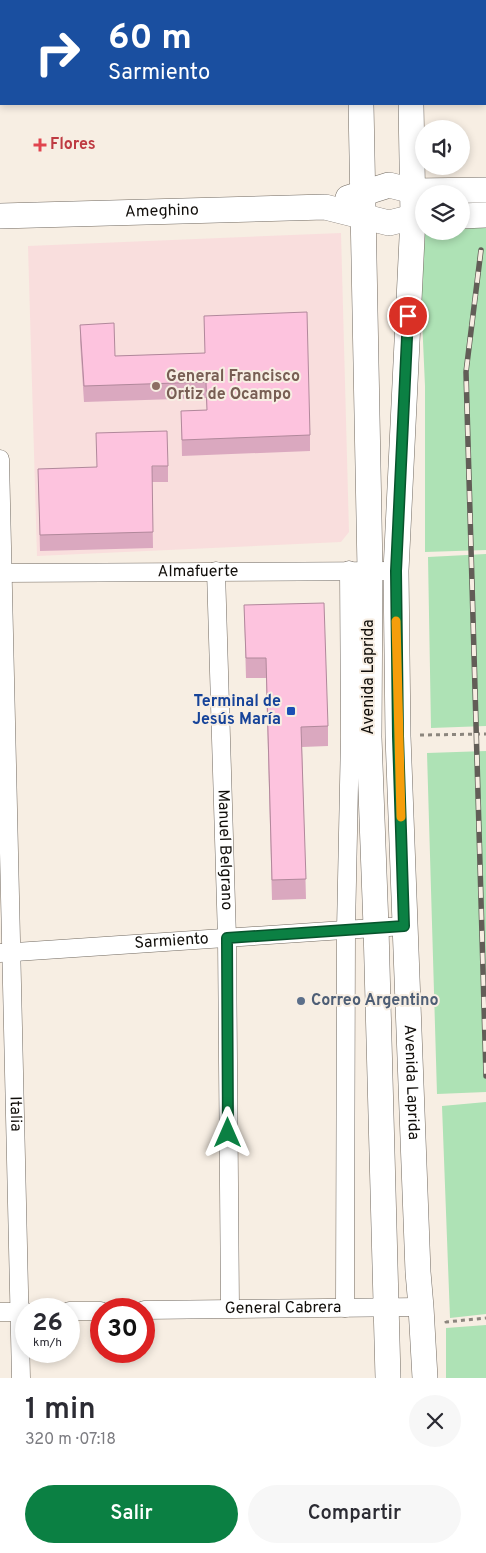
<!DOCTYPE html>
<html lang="es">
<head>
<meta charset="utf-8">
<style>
  body { margin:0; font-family:Overpass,sans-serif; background:#f7f7f7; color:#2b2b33; height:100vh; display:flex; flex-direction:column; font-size:19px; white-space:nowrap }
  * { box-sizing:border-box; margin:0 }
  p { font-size:16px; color:#7c7c81 }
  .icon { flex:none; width:28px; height:28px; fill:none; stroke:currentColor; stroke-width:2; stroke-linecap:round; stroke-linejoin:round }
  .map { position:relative; height:1378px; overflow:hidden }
  .drawer { display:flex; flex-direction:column; background:#fff; flex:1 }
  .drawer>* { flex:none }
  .top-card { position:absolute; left:0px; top:0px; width:486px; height:105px; box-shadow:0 2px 8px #0003; background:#1a4fa0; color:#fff; overflow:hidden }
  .controls { position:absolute; left:415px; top:120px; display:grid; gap:10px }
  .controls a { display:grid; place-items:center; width:55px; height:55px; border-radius:50%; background:#fff; box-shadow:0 2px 8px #0003; font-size:25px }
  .speed { position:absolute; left:15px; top:1298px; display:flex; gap:10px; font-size:25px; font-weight:700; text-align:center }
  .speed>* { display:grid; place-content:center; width:65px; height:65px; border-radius:50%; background:#fff; box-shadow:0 2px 8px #0003; line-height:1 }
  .speed small { font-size:12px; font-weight:400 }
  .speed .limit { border:8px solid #d22; background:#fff; color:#111 }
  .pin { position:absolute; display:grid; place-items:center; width:42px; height:42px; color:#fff; margin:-21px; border:2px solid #fff; border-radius:50%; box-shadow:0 1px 5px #0007 }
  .me { position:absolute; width:55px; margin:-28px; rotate:0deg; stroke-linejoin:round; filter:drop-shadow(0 0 4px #0008) }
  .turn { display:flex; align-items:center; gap:18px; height:105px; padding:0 25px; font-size:22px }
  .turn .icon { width:65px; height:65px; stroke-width:2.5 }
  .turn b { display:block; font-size:35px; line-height:42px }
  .round { display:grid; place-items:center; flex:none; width:52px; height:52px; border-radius:26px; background:#f7f7f7 }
  .head { display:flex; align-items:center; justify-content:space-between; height:85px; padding:0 25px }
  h1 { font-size:30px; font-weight:600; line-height:38px }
  .action { display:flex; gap:10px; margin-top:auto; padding:10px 25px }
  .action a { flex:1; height:58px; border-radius:30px; background:#0b8043; color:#fff; font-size:20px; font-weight:600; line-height:58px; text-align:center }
  .action a+a { background:#f7f7f7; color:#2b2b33 }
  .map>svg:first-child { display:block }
  .education { fill:#f9dedd }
  .green { fill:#aee2b5 }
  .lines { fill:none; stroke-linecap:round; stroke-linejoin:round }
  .street-casing { stroke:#726a61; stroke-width:19 }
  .secondary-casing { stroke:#726a61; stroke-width:26 }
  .path { stroke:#8c867e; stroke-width:3; stroke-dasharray:4 4; stroke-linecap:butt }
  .street { stroke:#fff; stroke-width:18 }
  .secondary { stroke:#fff; stroke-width:25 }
  .rail-casing { stroke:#625d57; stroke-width:5.5 }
  .rail { stroke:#f7eee3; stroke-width:4; stroke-dasharray:11; stroke-linecap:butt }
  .wall { fill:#daa8bf }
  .building { fill:#fdc3de; stroke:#b1889b }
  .route-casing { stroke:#07532c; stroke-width:12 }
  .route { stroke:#0b8043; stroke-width:9 }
  .slow { stroke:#f59e0b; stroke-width:9 }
  .health-dot { fill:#e0444e; stroke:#f7eee3; stroke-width:2 }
  .education-dot { fill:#8d6e63; stroke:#f7eee3; stroke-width:2 }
  .transit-dot { fill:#1a4fb4; stroke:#f7eee3; stroke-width:2 }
  .service-dot { fill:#5c6f8a; stroke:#f7eee3; stroke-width:2 }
  .labels { text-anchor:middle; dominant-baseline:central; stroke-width:4; stroke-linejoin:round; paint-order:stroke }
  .health-label { font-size:16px; font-weight:bold; fill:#be3a42; stroke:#f7eee3; text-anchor:start }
  .street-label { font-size:16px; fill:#110e0a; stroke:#f7eee3 }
  .education-label { font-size:16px; font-weight:bold; fill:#785e54; stroke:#f7eee3; text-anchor:start }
  .transit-label { font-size:16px; font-weight:bold; fill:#164399; stroke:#f7eee3; text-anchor:end }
  .service-label { font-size:16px; font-weight:bold; fill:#4e5e75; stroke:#f7eee3; text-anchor:start }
</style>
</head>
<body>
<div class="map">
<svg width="486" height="1378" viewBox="0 0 486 1378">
  <rect width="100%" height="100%" fill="#f7eee3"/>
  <path class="education" d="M 341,233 L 349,532 L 341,542 L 37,556 L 28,246 Z"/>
  <path class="green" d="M 461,227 L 486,227 L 486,550 L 425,552 L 425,386 L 418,228 L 424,231 L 461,231 Z
    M 486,554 L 486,726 L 431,728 L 428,557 Z
    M 486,751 L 486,1092 L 437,1094 L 427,753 Z
    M 486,1102 L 486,1314 L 450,1318 L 442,1106 Z
    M 486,1325 L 486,1378 L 446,1378 L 446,1328 Z"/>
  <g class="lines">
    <defs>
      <g id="street">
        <path id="s1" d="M 0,459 L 21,1378"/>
        <path id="s2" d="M 216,571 L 227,938 L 230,1308"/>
        <path id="s3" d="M 0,573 L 396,571"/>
        <path id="s4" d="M 0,953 L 404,926"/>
        <path d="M 345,1308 L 346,929 L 350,737 L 349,570"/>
        <path id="s5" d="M 144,1310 L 421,1307"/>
        <path d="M 69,1311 L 101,1311"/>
        <path d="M 0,1312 L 26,1312"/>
      </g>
      <g id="secondary">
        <path d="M 359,0 L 360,1"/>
        <path d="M 409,0 L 409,1"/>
        <path d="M 361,104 L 370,570 L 369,737 L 376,927 L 388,1378"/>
        <path id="s6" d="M 411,104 L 413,217 L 396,571 L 398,736 L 418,1272 L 421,1307 L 425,1378"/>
        <path d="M 348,198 L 389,185 L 413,191 L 486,190"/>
        <path id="s7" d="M 0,216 L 325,207 L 389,223 L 413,217 L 424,217"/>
        <path d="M 461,216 L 486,215"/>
      </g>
    </defs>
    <use href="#street" class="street-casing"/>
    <use href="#secondary" class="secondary-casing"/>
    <path class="path" d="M 420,735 L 486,734
      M 446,1321 L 446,1322 L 486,1318"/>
    <use href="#street" class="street"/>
    <use href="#secondary" class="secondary"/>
    <defs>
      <path id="rail" d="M 481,250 L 466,372 L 486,1076"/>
    </defs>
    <use href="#rail" class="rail-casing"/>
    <use href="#rail" class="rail"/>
  </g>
  <path class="wall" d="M 204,316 L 310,435 L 310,451 L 182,456 L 181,411 L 207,410 L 206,398 L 84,402 L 80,341 L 80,325 L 115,356 L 205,353 Z
    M 168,466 L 168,482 L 152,482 L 153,548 L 40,551 L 38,469 Z
    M 244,605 L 328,726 L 328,746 L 302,747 L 306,899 L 272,900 L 266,678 L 246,678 Z"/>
  <path class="building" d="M 307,312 L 310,435 L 182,440 L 181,411 L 207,410 L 206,382 L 84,386 L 80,325 L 114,323 L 115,356 L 205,353 L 204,316 Z
    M 167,431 L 168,466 L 152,466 L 153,532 L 40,535 L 38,469 L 97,467 L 96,433 Z
    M 324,603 L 328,726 L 301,727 L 306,879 L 272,880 L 266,658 L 246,658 L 244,605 Z"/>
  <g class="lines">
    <defs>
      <path id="route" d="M 228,1133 L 227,938 L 404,926 L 398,736 L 396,571 L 408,316"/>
    </defs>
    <use href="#route" class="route-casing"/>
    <use href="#route" class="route"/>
    <path class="slow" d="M 396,621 L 401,817"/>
  </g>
  <path class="health-dot" d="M37.5 137.5h5v5h5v5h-5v5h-5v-5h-5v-5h5z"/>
  <circle class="education-dot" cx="156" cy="386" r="5"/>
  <rect class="transit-dot" x="286" y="706" width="10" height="10" rx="2.5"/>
  <circle class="service-dot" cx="301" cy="1001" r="5"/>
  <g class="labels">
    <g class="health-label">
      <text x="50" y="145">Flores</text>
    </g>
    <g class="street-label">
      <text stroke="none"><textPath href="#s7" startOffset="162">Ameghino</textPath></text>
      <text stroke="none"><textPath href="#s3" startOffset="198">Almafuerte</textPath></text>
      <text transform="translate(369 677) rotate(-90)">Avenida Laprida</text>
      <text stroke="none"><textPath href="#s2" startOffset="279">Manuel Belgrano</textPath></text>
      <text stroke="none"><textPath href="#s4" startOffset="172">Sarmiento</textPath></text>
      <text stroke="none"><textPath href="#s6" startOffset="979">Avenida Laprida</textPath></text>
      <text stroke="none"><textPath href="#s1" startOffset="655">Italia</textPath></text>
      <text stroke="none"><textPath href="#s5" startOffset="139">General Cabrera</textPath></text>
    </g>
    <g class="education-label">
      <text x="166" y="377">General Francisco<tspan x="166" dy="18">Ortiz de Ocampo</tspan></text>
    </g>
    <g class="transit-label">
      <text x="281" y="702">Terminal de<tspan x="281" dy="18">Jesús María</tspan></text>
    </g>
    <g class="service-label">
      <text x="311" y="1001">Correo Argentino</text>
    </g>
  </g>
</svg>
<div class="controls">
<a><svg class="icon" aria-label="sound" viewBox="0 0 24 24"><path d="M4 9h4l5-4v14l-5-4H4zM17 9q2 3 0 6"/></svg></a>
<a><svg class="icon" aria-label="layers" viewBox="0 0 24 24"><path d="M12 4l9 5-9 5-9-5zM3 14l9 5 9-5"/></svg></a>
</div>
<div class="speed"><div>26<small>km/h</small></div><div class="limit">30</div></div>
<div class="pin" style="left:408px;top:316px;background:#d93025"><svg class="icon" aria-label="arrive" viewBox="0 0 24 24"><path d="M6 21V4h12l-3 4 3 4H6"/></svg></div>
<svg class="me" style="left:228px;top:1133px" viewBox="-20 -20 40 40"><path d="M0-17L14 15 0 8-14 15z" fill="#0b8043" stroke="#fff" stroke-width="4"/></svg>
<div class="top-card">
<div class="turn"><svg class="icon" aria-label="right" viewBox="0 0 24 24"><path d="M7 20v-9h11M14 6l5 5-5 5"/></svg><div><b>60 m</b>Sarmiento</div></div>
</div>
</div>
<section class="drawer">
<div class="head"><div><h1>1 min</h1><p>320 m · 07:18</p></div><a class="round"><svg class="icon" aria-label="close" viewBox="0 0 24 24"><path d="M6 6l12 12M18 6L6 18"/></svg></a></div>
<div class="action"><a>Salir</a><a>Compartir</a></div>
</section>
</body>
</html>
